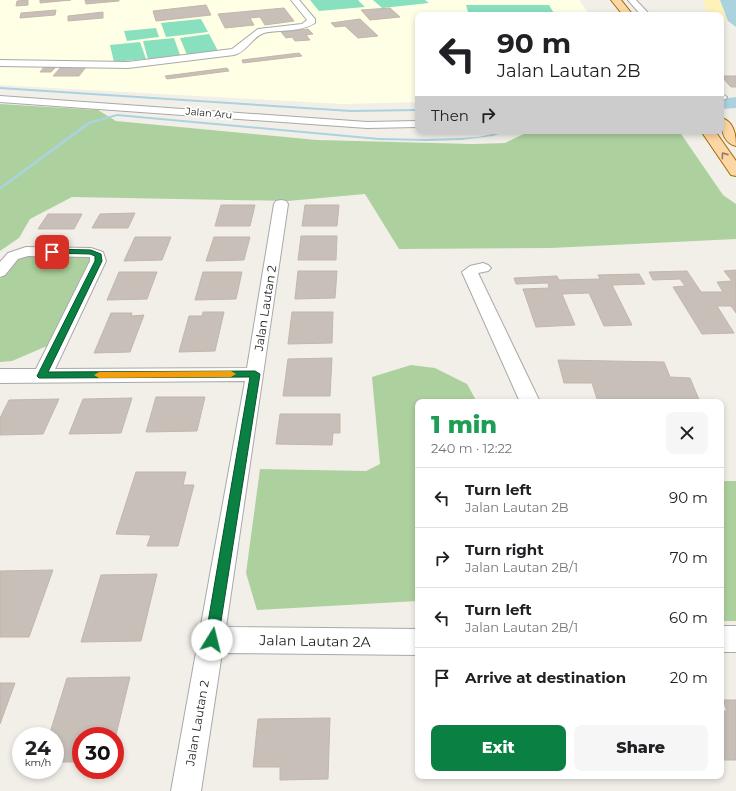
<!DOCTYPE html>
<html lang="en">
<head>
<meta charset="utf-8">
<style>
  body { margin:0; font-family:Montserrat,sans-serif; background:#f6f6f6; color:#202124; height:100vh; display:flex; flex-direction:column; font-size:15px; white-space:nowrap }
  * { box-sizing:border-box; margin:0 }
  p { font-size:13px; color:#757577 }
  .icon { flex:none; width:22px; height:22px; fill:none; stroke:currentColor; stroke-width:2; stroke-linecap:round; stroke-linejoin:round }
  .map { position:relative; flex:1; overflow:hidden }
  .drawer { position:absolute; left:415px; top:399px; width:309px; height:380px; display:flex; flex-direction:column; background:#fff; border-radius:8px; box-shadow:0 2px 6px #0003 }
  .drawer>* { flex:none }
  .hud { position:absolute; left:415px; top:12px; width:309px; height:122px; border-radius:8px; box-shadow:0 2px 6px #0003; background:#fff; color:#202124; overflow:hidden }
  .speed { position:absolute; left:12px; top:727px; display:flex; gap:8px; font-size:20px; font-weight:700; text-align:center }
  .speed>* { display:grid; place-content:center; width:52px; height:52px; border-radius:50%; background:#fff; box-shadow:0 2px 6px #0003; line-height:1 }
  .speed small { font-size:10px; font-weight:400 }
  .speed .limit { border:6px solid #d22; background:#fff; color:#111 }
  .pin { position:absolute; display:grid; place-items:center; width:34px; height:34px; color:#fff; margin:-17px; border-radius:8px; box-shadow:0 2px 6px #0006 }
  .me { position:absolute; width:44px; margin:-22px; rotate:9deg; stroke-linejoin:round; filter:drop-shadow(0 0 3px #0008) }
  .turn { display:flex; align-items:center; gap:14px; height:84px; padding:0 16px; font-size:18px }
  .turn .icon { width:52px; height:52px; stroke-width:2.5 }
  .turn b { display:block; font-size:28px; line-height:34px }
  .then { display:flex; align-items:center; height:38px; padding:0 16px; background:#0003; gap:8px; font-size:15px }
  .round { display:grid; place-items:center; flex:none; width:42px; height:42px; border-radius:8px; background:#f6f6f6 }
  .headline { display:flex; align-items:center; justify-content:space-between; height:68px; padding:0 16px }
  h1 { font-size:24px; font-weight:800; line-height:30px; color:#1e9e55 }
  .cta { display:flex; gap:8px; margin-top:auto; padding:8px 16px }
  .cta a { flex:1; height:46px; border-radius:8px; background:#0b8043; color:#fff; font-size:16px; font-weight:800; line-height:46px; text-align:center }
  .cta a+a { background:#f6f6f6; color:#202124 }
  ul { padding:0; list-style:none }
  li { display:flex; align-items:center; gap:12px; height:60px; padding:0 16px; border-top:1px solid #e0e0e0 }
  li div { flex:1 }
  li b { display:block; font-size:15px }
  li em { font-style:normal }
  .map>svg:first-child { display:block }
  .education { fill:#ffffe5 }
  .forest { fill:#add19e }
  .sand { fill:#fff1ba }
  .pitch { fill:#88e0be }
  .water { fill:#aad3df }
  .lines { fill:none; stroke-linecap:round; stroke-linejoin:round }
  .stream { fill:#aad3df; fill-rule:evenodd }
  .building { fill:#c7bfb8; stroke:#c4b6ab }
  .minor-casing { stroke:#a9a9a9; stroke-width:2 }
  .primary-casing { stroke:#a06b00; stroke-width:2 }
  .minor { fill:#fff; fill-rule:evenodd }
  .primary { fill:#fcd6a4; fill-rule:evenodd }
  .oneway { stroke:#8f7c63 }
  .route { fill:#0b8043; stroke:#07532c }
  .slow { fill:#f59e0b }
  .labels { text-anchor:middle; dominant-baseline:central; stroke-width:4; stroke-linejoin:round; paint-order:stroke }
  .far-street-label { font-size:10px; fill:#222; stroke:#fff }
  .street-label { font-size:12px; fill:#222; stroke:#fff }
  .near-street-label { font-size:14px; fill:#222; stroke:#fff }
</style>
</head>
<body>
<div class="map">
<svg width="736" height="791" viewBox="0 0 736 791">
  <rect width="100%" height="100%" fill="#f2efe9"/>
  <path class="education" d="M 0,0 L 579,0 L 590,15 L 418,15 L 418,102 L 343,104 L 0,85 Z"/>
  <path class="forest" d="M 0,104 L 98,110 L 116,121 L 317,140 L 473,144 L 505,143 L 530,131 L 679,131 L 723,195 L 736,204 L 736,239 L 551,248 L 399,249 L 365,194 L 288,201 L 72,197 L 30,219 L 19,238 L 0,251 Z
    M 88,254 L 93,263 L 67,315 L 47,346 L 12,361 L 0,362 L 0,279 L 10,263 L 25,255 Z
    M 411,365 L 435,368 L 467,384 L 477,402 L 418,402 L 418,601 L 257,610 L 246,573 L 260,469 L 366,471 L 380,464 L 372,377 Z
    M 721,481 L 736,481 L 736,621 L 721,621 Z"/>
  <path class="sand" d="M 704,0 L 720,0 L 728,21 L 721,17 L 721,15 L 716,15 L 705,9 Z"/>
  <path class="pitch" d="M 310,0 L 358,0 L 365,7 L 319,11 Z
    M 373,0 L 425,0 L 429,3 L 382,8 Z
    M 466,5 L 549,5 L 555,15 L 469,15 Z
    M 201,19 L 208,32 L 166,37 L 161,23 Z
    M 156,28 L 159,37 L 127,41 L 124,31 Z
    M 209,34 L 218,51 L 187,55 L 180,38 Z
    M 174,38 L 180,55 L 148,59 L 143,41 Z
    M 140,42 L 146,59 L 114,62 L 110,45 Z"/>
  <path class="water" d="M 720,0 L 736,0 L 736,27 L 728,21 Z
    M 736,97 L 736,108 L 721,109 L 721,99 Z"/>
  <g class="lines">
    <path class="stream" d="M 0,87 L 351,110 L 418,109 L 418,111 L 351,112 L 0,89 Z
      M 117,114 L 379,138 L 426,139 L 461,138 L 478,137 L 492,134 L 501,131 L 507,131 L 493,136 L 461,140 L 426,141 L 379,140 L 117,116 L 90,124 L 0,190 L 0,187 L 88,122 Z"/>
  </g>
  <path class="building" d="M 28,0 L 28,5 L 16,6 L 17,1 Z
    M 40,0 L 71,0 L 40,3 Z
    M 85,0 L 119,0 L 119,1 L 86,4 Z
    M 206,5 L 211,15 L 156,21 L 153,11 Z
    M 284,8 L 294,21 L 265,25 L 260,17 L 250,18 L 254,25 L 225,28 L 218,14 Z
    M 390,8 L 400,17 L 370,20 L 361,10 Z
    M 56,10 L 55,15 L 20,18 L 21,13 Z
    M 103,12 L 103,18 L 68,21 L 68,16 Z
    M 360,19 L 378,36 L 358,38 L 345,26 L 335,27 L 331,23 Z
    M 308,29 L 313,34 L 306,35 L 310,40 L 295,41 L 292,37 L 286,38 L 281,32 Z
    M 299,53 L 302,56 L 243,63 L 242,60 Z
    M 44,67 L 56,67 L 51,72 L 40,72 Z
    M 61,67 L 86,67 L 79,76 L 53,76 Z
    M 227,68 L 229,71 L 167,79 L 165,76 Z
    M 721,76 L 736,76 L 736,87 L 731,87 Z
    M 221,205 L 255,205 L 250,226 L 215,226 Z
    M 305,205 L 339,205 L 337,226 L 302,226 Z
    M 135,213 L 128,228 L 92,228 L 100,214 Z
    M 48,214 L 82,214 L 74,229 L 38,229 Z
    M 301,236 L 337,236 L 336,260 L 298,260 Z
    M 135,237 L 171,237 L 162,260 L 124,261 Z
    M 214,237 L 250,237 L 244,260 L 206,261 Z
    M 736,270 L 736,313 L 731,306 L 717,306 L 734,333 L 702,334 L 673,287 L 685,286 L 680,279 L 653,280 L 649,272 L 687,271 L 701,292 L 723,292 L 717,282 L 732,281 L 724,271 Z
    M 298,271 L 337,271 L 335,298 L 295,299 Z
    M 119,272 L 157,272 L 147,299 L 107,300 Z
    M 203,272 L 242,272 L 236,299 L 195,300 Z
    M 639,274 L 645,284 L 612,285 L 632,325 L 604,326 L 589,293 L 562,294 L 575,325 L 536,327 L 523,289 L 549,288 L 548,283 L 516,284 L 514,278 L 557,276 L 559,280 L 600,279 L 598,275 Z
    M 203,312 L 224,312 L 215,351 L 179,352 L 189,316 L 202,316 Z
    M 292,312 L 333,312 L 332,343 L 288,344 Z
    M 111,313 L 132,313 L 131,316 L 144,315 L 130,352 L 94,353 Z
    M 332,358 L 330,396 L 283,396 L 288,359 Z
    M 558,360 L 664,362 L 670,377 L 690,378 L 700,402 L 598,402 L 592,383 L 564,383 Z
    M 156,397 L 205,397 L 197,431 L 146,432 Z
    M 132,398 L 121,433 L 69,434 L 83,399 Z
    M 59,399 L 43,434 L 0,435 L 0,418 L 9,400 Z
    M 280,414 L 340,414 L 340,433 L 333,433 L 332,445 L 276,444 Z
    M 136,472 L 186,472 L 183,485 L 194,485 L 178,546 L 147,546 L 151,535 L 116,534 Z
    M 53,570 L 29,637 L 0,637 L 0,571 Z
    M 157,574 L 141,641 L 81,642 L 101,575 Z
    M 130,677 L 115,739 L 115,736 L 81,736 L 81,762 L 55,762 L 55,736 L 49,736 L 67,678 Z
    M 0,683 L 15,683 L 0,724 Z
    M 416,700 L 418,700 L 418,760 L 417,760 Z
    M 723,700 L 736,700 L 736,760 L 721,760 L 721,711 L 727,711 Z
    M 330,718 L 328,779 L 280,780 L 280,767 L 253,767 L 258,719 Z"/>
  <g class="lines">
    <defs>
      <path id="minor" d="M 291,0 L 299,0 L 315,19 L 315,23 C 299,33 281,29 264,33 C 252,37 247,52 234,55 L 128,68 L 0,66 L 0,60 L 128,62 L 232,49 L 258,29 L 302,24 L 307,20 Z
        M 628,0 L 636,0 L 650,15 L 641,15 Z
        M 721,93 L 727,97 L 726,99 L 721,100 Z
        M 0,96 L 367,122 L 418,121 L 418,127 L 367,128 L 0,102 Z
        M 281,200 L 286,201 L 288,204 L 226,627 L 418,629 L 418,655 L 222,653 L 201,791 L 171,791 L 245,381 L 0,383 L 0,369 L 36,369 L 90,261 L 90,257 L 28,256 L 18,259 L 5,275 L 0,277 L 0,262 L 8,253 L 26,247 L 91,248 L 103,252 L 106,261 L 55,369 L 247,368 L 274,204 L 276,201 Z
        M 483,263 L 488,265 L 491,268 L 488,271 L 478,273 L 540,402 L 520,402 L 462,272 L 470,266 Z
        M 721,626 L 736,626 L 736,652 L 721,652 Z"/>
      <path id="primary" d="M 611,0 L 621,0 L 633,15 L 623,15 Z
        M 721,118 C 734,121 736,135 736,146 C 723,143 721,129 721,118 Z
        M 701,131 L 715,131 L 736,161 L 736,176 L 731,175 Z"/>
    </defs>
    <use href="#minor" class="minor-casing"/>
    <use href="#primary" class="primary-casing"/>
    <use href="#minor" class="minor"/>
    <use href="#primary" class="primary"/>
  </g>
  <defs><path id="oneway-chevron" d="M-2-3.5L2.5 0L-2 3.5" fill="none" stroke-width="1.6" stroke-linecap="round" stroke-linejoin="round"/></defs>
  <use class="oneway" href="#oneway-chevron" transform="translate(724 155) rotate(-125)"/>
  <path class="route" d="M 52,249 L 91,250 L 101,254 L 102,261 L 48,372 L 255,371 L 260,374 L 218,640 L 216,645 L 212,646 L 207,645 L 205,640 L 250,377 L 39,378 L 37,376 L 95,261 L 95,256 L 90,254 L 50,253 L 50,250 Z"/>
  <path class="slow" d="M 231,371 L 236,374 L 231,377 L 99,378 L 94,375 L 99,372 Z"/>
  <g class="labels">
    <g class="far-street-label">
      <text transform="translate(209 113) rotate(5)">Jalan Aru</text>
    </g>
    <g class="street-label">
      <text transform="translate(265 308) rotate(-81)">Jalan Lautan 2</text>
      <text transform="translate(197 723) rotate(-80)">Jalan Lautan 2</text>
    </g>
    <g class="near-street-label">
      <text transform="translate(315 641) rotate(1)">Jalan Lautan 2A</text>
    </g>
  </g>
</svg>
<div class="speed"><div>24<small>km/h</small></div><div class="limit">30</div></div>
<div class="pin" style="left:52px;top:252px;background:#d93025"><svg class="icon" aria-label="arrive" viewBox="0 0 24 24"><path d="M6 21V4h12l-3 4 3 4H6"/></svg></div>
<svg class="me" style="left:212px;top:640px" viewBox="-20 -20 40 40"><circle r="19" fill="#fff"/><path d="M0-13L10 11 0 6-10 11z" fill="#0b8043"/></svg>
<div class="hud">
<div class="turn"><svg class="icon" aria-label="left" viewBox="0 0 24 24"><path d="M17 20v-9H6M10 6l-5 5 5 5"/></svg><div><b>90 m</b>Jalan Lautan 2B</div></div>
<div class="then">Then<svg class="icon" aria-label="right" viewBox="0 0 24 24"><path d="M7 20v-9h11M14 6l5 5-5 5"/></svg></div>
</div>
<section class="drawer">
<div class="headline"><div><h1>1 min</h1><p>240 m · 12:22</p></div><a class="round"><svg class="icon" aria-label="close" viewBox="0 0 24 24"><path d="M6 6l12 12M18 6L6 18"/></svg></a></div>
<ul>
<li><svg class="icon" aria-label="left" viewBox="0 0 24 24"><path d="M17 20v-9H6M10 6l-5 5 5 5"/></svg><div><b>Turn left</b><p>Jalan Lautan 2B</p></div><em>90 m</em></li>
<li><svg class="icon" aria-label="right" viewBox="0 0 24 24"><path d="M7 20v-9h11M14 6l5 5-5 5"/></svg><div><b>Turn right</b><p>Jalan Lautan 2B/1</p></div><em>70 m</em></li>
<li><svg class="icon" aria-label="left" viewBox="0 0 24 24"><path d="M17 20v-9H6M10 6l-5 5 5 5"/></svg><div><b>Turn left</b><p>Jalan Lautan 2B/1</p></div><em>60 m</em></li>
<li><svg class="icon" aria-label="arrive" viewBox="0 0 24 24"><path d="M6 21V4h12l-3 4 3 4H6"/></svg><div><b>Arrive at destination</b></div><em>20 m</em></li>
</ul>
<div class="cta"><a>Exit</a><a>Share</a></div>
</section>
</div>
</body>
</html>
